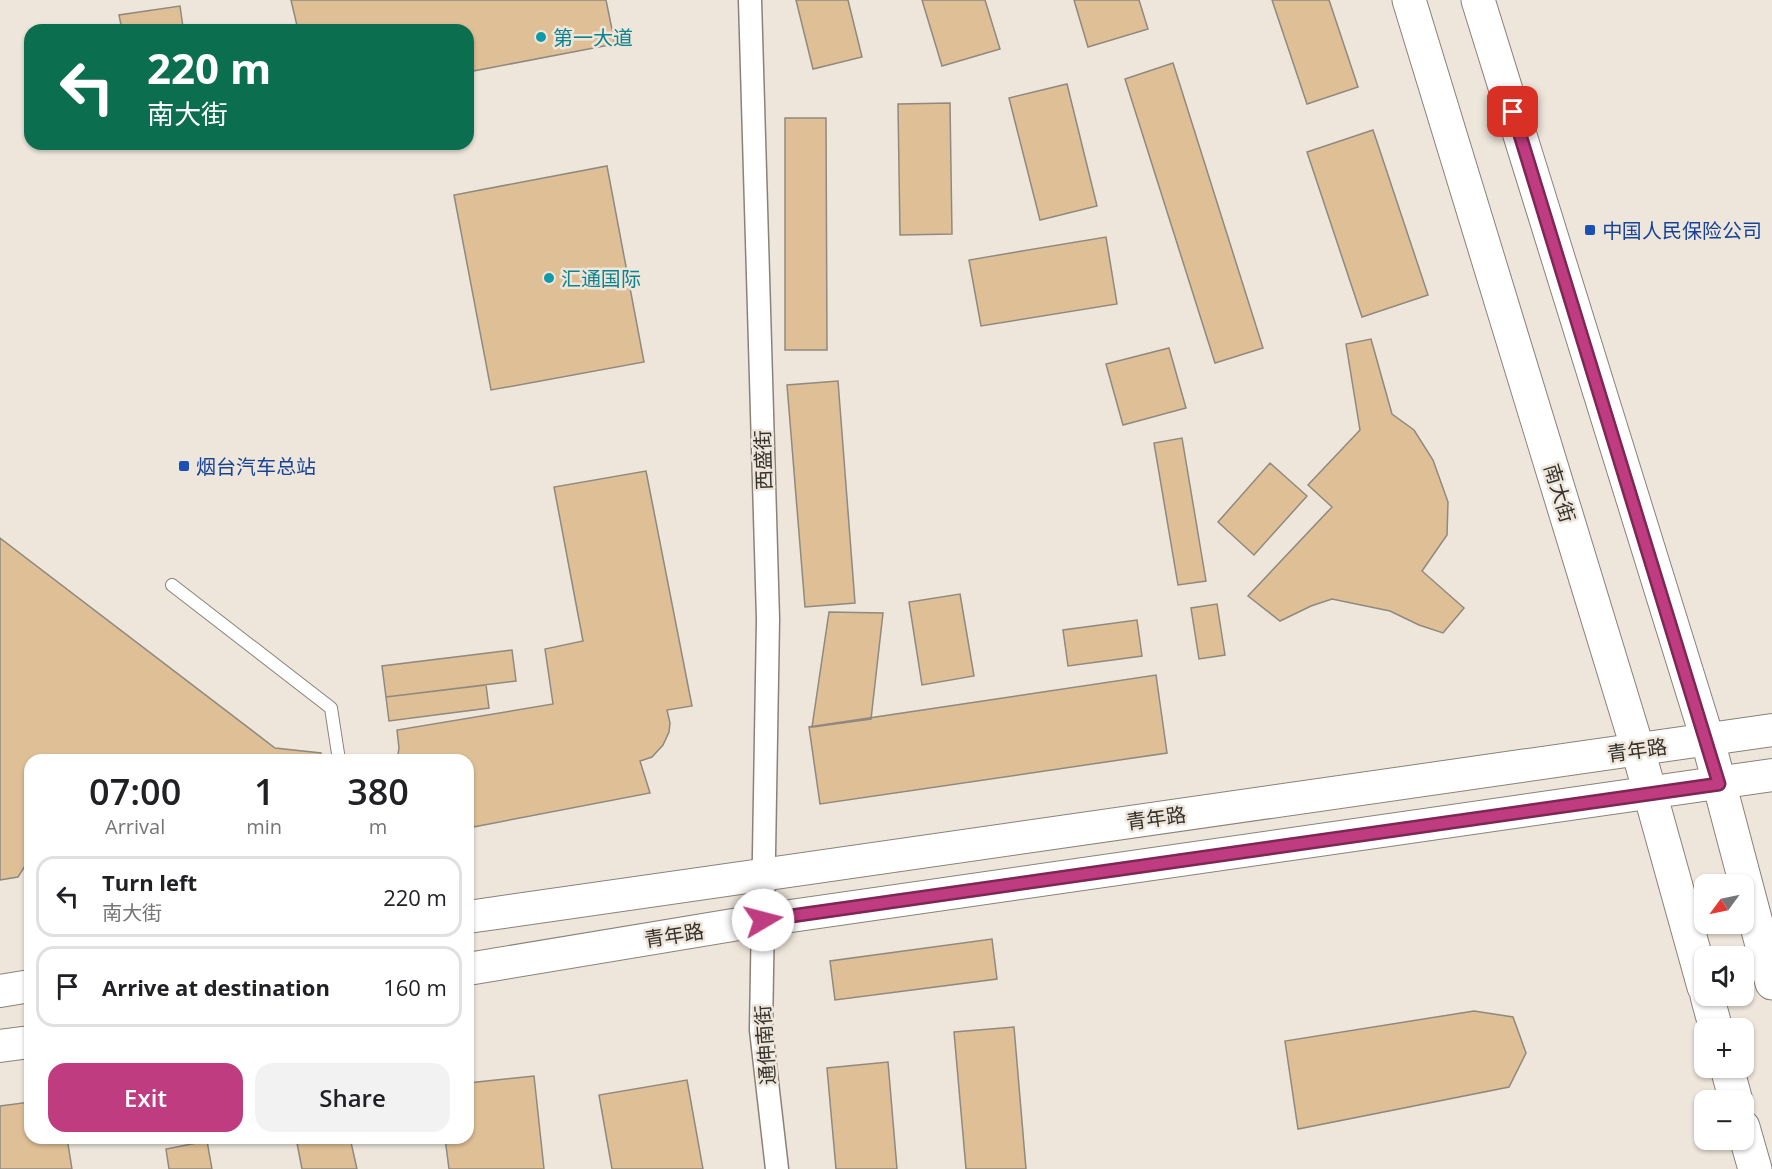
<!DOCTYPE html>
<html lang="en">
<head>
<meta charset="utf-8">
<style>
  body { margin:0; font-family:"Open Sans","Noto Sans SC",sans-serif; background:#f2f2f2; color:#202124; height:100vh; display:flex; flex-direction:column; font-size:22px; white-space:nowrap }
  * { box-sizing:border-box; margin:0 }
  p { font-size:20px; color:#757577 }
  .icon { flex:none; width:33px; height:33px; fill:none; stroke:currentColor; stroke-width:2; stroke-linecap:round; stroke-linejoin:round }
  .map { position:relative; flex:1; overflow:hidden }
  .details { position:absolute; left:24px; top:754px; width:450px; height:390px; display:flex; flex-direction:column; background:#fff; border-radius:18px; box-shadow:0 2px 4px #0004 }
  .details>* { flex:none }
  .top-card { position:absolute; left:24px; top:24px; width:450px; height:126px; border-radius:18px; box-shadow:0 2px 4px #0004; background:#0b6e4f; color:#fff; overflow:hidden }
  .needle { width:39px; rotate:237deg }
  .tools { position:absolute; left:1694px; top:874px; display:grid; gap:12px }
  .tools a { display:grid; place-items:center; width:60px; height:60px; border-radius:12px; background:#fff; box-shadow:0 2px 4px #0004; font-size:30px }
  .pin { position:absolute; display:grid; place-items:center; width:51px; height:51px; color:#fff; margin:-26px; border-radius:12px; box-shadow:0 3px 9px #0006 }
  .me { position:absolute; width:66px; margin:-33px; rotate:82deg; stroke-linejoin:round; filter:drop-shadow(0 0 4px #0008) }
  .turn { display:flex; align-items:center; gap:21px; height:126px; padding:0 24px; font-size:27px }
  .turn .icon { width:78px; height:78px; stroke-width:2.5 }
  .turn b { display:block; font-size:42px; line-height:51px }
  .eta { display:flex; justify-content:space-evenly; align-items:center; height:102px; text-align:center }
  .eta b { font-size:36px; font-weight:600; line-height:42px }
  .primary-button { display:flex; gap:12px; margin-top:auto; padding:12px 24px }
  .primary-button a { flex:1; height:69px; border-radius:18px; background:#c03c81; color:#fff; font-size:24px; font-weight:600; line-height:69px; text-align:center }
  .primary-button a+a { background:#f2f2f2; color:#202124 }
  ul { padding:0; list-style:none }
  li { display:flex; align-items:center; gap:18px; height:81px; margin:0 12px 9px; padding:0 12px; border:3px solid #e0e0e0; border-radius:18px }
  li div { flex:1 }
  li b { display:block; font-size:22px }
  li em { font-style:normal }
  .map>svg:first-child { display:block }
  .building { fill:#dfbf96; stroke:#90897f; stroke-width:1.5 }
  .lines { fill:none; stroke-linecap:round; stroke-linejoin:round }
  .lane-casing { stroke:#8a8279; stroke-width:14 }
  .street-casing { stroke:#8a8279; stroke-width:25 }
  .secondary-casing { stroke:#8a8279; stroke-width:34 }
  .primary-casing { stroke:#8a8279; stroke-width:35 }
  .lane { stroke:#fff; stroke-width:12 }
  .street { stroke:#fff; stroke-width:22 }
  .secondary { stroke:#fff; stroke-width:32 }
  .primary { stroke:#fff; stroke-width:33 }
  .route-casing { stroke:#7d2754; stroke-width:15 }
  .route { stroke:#c03c81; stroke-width:10 }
  .culture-dot { fill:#0f9aa8; stroke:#eee6db; stroke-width:2 }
  .transit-dot { fill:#1a4fb4; stroke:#eee6db; stroke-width:2 }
  .labels { text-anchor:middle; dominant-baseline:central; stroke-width:5; stroke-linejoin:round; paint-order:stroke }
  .culture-label { font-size:20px; fill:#0d838f; stroke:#eee6db; text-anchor:start }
  .transit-label { font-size:20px; fill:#164399; stroke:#eee6db; text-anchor:start }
  .street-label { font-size:20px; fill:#35322e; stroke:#eee6db }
</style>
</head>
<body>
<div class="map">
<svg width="1772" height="1169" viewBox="0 0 1772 1169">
  <rect width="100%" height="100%" fill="#eee6db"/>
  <path class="building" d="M 291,0 L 606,0 L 615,44 L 468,72 L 468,30 L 298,30 Z
    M 796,0 L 848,0 L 862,57 L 813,69 Z
    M 922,0 L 985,0 L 1000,49 L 942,66 Z
    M 1074,0 L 1139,0 L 1148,29 L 1088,47 Z
    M 1272,0 L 1329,0 L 1358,87 L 1307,104 Z
    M 180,6 L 183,27 L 163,30 L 122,30 L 119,15 Z
    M 1173,63 L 1263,348 L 1215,363 L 1125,79 Z
    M 1067,84 L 1097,206 L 1040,220 L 1009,98 Z
    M 950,103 L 952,234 L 900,235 L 898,104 Z
    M 785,118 L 826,118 L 827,350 L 785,350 Z
    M 1373,130 L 1428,295 L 1362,317 L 1307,152 Z
    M 607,166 L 644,362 L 491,390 L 454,195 Z
    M 1106,237 L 1117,304 L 981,326 L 969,260 Z
    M 1371,339 L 1392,414 L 1414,430 L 1433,460 L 1448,502 L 1447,535 L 1422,571 L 1464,608 L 1443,633 L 1419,625 L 1390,611 L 1332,599 L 1311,606 L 1280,621 L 1248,596 L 1332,507 L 1308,485 L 1360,430 L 1346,344 Z
    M 1169,348 L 1186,408 L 1123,425 L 1106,364 Z
    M 838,381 L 855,603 L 805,607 L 787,385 Z
    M 1182,438 L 1206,581 L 1178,585 L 1154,443 Z
    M 1270,463 L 1307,496 L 1254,555 L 1218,522 Z
    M 646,471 L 692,706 L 667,710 L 670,723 L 669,732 L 663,745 L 652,757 L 640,761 L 650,793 L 468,828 L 468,760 L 397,760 L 399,748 L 397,730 L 553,704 L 545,649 L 583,641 L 554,487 Z
    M 0,538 L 275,748 L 321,753 L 322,760 L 30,760 L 30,858 L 18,877 L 0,880 Z
    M 960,594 L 974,676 L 922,685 L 909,602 Z
    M 1217,604 L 1225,655 L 1199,659 L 1191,608 Z
    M 829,612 L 883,613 L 871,719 L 812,727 Z
    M 1137,620 L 1142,656 L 1068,666 L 1063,630 Z
    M 512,650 L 516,681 L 386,697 L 382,666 Z
    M 1156,675 L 1167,753 L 820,804 L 809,727 Z
    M 486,685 L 489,708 L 389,721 L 386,697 Z
    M 992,939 L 997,979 L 835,1000 L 830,961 Z
    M 1474,1011 L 1513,1017 L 1526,1053 L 1509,1087 L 1298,1129 L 1285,1041 Z
    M 1014,1027 L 1026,1169 L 966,1169 L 954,1032 Z
    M 888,1062 L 897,1169 L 836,1169 L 827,1068 Z
    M 534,1076 L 544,1169 L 449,1169 L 445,1138 L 468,1138 L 468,1083 Z
    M 687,1080 L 703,1169 L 612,1169 L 599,1095 Z
    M 30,1102 L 30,1138 L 67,1138 L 72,1169 L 0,1169 L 0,1106 Z
    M 296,1138 L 350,1138 L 357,1169 L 302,1169 Z
    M 207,1141 L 212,1169 L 169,1169 L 166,1149 Z"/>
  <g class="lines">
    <defs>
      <path id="lane" d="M 172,585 L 331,708 L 339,760"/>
      <path id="street" d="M 750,0 L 768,619 L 761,1030 L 777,1169"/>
      <path id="secondary" d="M 468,917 L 1772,730
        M 468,969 L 763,920 L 1772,775
        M 0,991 L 30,986
        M 0,1046 L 30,1042"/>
      <path id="primary" d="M 1409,0 L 1638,750 L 1704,987
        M 1478,0 L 1708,741 L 1772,983
        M 1707,996 L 1716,1029
        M 1727,1068 L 1736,1101
        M 1743,1127 L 1755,1169"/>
    </defs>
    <use href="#lane" class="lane-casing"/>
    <use href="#street" class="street-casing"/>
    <use href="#secondary" class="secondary-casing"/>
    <use href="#primary" class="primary-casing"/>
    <use href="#lane" class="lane"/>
    <use href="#street" class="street"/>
    <use href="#secondary" class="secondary"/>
    <use href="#primary" class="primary"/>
  </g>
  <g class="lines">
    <defs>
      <path id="route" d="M 763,920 L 1719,784 L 1513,112"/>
    </defs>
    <use href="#route" class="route-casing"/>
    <use href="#route" class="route"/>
  </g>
  <g class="culture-dot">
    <circle cx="541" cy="37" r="6"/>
    <circle cx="549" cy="278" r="6"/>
  </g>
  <g class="transit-dot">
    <rect x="1584" y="224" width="12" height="12" rx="3"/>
    <rect x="178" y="460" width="12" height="12" rx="3"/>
  </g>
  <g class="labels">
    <g class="culture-label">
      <text x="553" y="37">第一大道</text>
      <text x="561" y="278">汇通国际</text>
    </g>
    <g class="transit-label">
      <text x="1602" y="230">中国人民保险公司</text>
      <text x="196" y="466">烟台汽车总站</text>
    </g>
    <g class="street-label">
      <text transform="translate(763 460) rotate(-92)">西盛街</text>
      <text transform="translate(1560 493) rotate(73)">南大街</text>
      <text transform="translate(1637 750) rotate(-8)">青年路</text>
      <text transform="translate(1156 818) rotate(-8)">青年路</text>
      <text transform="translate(674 935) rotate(-9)">青年路</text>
      <text transform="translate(765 1045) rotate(-94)">通伸南街</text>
    </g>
  </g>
</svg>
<div class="tools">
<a><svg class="needle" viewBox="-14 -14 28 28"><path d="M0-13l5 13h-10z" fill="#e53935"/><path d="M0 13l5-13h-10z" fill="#757577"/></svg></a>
<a><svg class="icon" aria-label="sound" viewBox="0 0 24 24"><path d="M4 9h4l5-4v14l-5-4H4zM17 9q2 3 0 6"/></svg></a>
<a>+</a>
<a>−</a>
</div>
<div class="pin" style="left:1513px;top:112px;background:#d93025"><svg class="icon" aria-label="arrive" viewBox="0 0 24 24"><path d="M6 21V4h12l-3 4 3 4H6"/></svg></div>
<svg class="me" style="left:763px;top:920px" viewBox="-20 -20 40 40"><circle r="19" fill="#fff"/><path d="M0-13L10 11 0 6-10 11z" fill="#c03c81"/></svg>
<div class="top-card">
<div class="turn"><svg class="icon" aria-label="left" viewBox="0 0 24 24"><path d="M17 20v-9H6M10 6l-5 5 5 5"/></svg><div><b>220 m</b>南大街</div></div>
</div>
<section class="details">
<div class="eta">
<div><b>07:00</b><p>Arrival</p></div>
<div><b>1</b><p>min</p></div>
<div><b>380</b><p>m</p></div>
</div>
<ul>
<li><svg class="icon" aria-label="left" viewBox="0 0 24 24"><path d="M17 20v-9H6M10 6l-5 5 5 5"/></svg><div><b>Turn left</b><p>南大街</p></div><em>220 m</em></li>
<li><svg class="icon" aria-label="arrive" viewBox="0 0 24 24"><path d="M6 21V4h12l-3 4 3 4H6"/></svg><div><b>Arrive at destination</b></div><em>160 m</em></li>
</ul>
<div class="primary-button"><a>Exit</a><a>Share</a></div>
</section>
</div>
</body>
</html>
